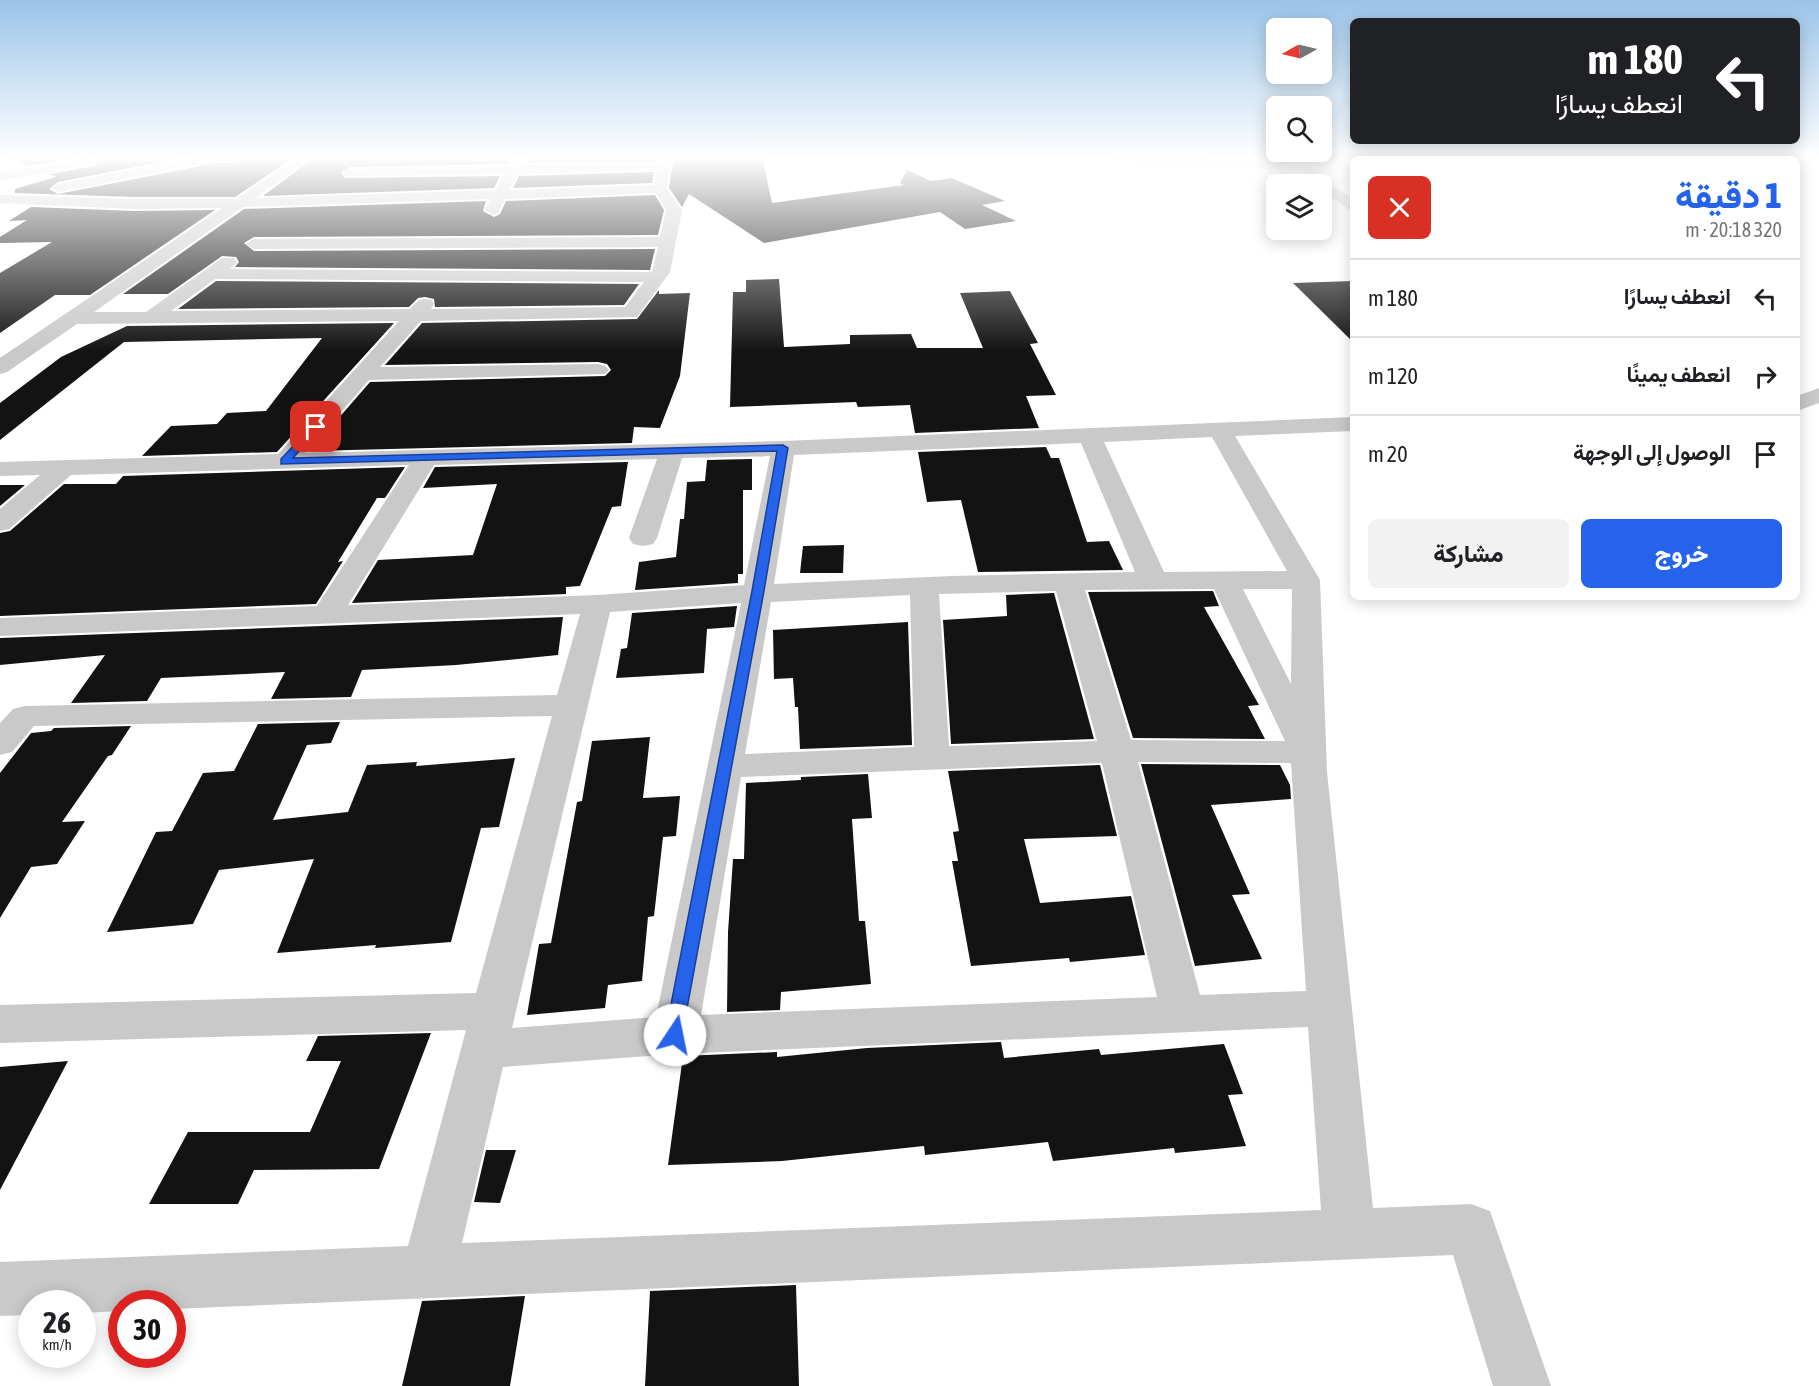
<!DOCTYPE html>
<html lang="ar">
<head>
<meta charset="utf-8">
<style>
  body { margin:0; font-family:"Asap Condensed",Vazirmatn,sans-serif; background:#f2f2f2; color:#202124; direction:rtl; height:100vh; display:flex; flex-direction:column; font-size:22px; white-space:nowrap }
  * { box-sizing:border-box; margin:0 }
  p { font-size:20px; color:#757577 }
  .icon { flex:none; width:33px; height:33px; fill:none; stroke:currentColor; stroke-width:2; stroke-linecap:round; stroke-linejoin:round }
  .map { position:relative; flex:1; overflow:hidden; direction:ltr }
  .details { position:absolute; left:1350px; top:156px; width:450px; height:444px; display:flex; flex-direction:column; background:#fff; border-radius:9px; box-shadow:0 3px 15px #0003; direction:rtl }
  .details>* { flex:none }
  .banner { position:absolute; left:1350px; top:18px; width:450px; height:126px; border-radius:9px; box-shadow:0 3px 15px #0003; direction:rtl; background:#202124; color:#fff; overflow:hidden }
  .needle { width:39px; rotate:262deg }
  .controls { position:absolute; left:1266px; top:18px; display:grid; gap:12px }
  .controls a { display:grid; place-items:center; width:66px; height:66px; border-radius:9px; background:#fff; box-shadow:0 3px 15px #0003; font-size:30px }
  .speed { position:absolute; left:18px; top:1290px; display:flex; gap:12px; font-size:30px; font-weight:700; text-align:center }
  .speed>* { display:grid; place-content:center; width:78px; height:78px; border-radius:50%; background:#fff; box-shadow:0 3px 15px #0003; line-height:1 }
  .speed small { font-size:15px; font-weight:400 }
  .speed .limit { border:9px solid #d22; background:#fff; color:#111 }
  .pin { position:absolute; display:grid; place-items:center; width:51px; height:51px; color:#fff; margin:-26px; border-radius:12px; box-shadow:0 3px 9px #0006 }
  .me { position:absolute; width:66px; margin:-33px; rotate:11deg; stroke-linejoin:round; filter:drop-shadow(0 0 4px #0008) }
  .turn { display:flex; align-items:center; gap:21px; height:126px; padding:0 18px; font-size:27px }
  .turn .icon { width:78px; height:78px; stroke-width:2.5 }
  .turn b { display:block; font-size:42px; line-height:51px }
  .round { display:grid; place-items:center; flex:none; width:63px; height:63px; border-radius:9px; background:#f2f2f2 }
  .overview { display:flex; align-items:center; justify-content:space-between; height:102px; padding:0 18px }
  h1 { font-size:36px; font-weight:800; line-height:45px; color:#2563eb }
  .cta { display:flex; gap:12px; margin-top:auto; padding:12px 18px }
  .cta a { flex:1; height:69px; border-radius:9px; background:#2563eb; color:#fff; font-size:24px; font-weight:800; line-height:69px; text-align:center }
  .cta a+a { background:#f2f2f2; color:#202124 }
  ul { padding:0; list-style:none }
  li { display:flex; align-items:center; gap:18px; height:78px; padding:0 18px; border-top:2px solid #e0e0e0 }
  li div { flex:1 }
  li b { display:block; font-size:22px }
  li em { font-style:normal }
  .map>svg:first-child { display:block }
  .building { fill:#131313 }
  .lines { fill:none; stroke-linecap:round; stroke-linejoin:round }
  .minor { fill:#c9c9c9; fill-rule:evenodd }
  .route { fill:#2563eb; stroke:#184099; stroke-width:1.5 }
</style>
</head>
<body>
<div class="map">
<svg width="1819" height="1386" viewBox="0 0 1819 1386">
  <rect width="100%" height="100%" fill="#fff"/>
  <path class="building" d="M 10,157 L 79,157 L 28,166 L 9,159 Z
    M 94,157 L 187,157 L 58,182 L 49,189 L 58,194 L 216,163 L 238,163 L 247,157 L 295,157 L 235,197 L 134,197 L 15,193 L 15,189 L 56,177 L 50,174 L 95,166 L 99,160 Z
    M 315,157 L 513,157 L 508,164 L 350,167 L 341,172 L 345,178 L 500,176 L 494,188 L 263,196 Z
    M 529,157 L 658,157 L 656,162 L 527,163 Z
    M 674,157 L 762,157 L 772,203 L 904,185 L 900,183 L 907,170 L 931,181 L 952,178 L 1005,201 L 982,205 L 1016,221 L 965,229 L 940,212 L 764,243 L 689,194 L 682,207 L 669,188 Z
    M 654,172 L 652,183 L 513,188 L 519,176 Z
    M 655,195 L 664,210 L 658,235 L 254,237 L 244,243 L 254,251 L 655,249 L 650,270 L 235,267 L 239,262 L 236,257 L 222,256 L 168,294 L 123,294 L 244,209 L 486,201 L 483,211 L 494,217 L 500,214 L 506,201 Z
    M 31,207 L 134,211 L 215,210 L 90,295 L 55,295 L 0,333 L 0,273 L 52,242 L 0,243 L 0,237 L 27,220 L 9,221 Z
    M 779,279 L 784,347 L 850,344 L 850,335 L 911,334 L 917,348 L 983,348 L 960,293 L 1010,291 L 1038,343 L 1030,344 L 1056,395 L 1026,396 L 1039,428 L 915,433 L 910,405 L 858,407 L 856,402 L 730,407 L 733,292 L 746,292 L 746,280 Z
    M 216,281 L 639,284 L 624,305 L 435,307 L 434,299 L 425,297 L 418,298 L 409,307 L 178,309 Z
    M 1353,281 L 1353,342 L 1293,283 Z
    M 659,290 L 659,294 L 690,293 L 680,376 L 660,428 L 634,427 L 632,443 L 310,451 L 370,382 L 605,376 L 611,370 L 607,364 L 598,362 L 385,365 L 422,323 L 637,319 Z
    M 394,323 L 277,452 L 142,456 L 171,426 L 217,424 L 227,413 L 266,411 L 322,338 L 124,342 L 0,440 L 0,403 L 61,357 L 127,326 Z
    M 1046,447 L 1051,458 L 1059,458 L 1087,542 L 1109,541 L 1123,570 L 978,572 L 961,500 L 927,502 L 918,452 Z
    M 752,459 L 752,490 L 743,490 L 743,574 L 738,574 L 738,583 L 635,590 L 639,562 L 676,557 L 680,519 L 684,519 L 687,482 L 705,481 L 707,460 Z
    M 628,462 L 621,506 L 612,507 L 580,586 L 566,587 L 566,594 L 352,603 L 378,560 L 473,555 L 497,484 L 423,488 L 435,467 Z
    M 405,467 L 385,498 L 377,498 L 338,562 L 343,561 L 316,604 L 0,616 L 0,533 L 10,531 L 64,484 L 116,484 L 123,476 Z
    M 0,485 L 25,485 L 0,506 Z
    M 844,545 L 843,573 L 800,573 L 803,546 Z
    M 1213,591 L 1219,606 L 1204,607 L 1259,705 L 1248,706 L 1265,739 L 1133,738 L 1088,592 Z
    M 1054,593 L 1094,739 L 951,744 L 943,620 L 1007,616 L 1006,595 Z
    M 737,606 L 734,627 L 707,629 L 704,673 L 616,678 L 621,649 L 627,648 L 632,613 Z
    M 563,617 L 558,655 L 456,665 L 362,670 L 351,697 L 271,699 L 285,672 L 161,678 L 147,701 L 71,703 L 105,655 L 0,665 L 0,638 Z
    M 908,622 L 912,745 L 800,749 L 798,707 L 795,707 L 793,678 L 774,679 L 773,630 Z
    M 340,722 L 331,743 L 307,745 L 273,820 L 348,812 L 367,765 L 417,762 L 416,766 L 515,758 L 499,827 L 481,828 L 451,942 L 375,948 L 376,945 L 277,953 L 314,859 L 219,870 L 193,924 L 107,932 L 156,832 L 172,831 L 203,773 L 234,771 L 258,724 Z
    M 131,726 L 112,755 L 108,756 L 62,822 L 85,821 L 57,864 L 31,867 L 0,918 L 0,773 L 31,733 L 51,731 L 54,728 Z
    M 650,737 L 643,798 L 680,796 L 676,836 L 663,837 L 654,916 L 648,917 L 642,981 L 608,985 L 605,1008 L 527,1015 L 539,944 L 551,943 L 577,802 L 582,801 L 592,741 Z
    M 1141,764 L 1280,765 L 1290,785 L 1291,799 L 1211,805 L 1250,894 L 1232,895 L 1262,959 L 1195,966 Z
    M 1100,765 L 1117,836 L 1024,839 L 1040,903 L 1131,896 L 1145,955 L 1070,962 L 1069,958 L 971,966 L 952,861 L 958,861 L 953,832 L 959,831 L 948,771 Z
    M 868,774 L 872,818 L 852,819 L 859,921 L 865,921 L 871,984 L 781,992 L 780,1010 L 727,1012 L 728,932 L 733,859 L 744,859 L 746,783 L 801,780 L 801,777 Z
    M 431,1033 L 379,1169 L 254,1170 L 238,1204 L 149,1204 L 188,1132 L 310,1132 L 341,1061 L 306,1061 L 318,1036 Z
    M 1001,1042 L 1004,1058 L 1099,1049 L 1101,1055 L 1224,1044 L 1243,1094 L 1228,1095 L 1246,1146 L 1175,1153 L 1174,1148 L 1053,1161 L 1048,1142 L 925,1155 L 924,1146 L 782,1161 L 668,1165 L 683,1056 L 777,1052 L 777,1057 L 867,1048 Z
    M 68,1061 L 0,1190 L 0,1067 Z
    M 486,1150 L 516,1150 L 500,1203 L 474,1202 Z
    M 796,1285 L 799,1386 L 645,1386 L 650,1291 Z
    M 525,1296 L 510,1386 L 402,1386 L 422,1301 Z"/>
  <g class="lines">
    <path class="minor" d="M 90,157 L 97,161 L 95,164 L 0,181 L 0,173 Z
      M 197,157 L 245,157 L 238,161 L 216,161 L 58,192 L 51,188 L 58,184 Z
      M 298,157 L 313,157 L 256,198 L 495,190 L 504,174 L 345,176 L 343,173 L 345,170 L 350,169 L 509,166 L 515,157 L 527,157 L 523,165 L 658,164 L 660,157 L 672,157 L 667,189 L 682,210 L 670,272 L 637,317 L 421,321 L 380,367 L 598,364 L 605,366 L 609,370 L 605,374 L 369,380 L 305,453 L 783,441 L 1353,417 L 1353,431 L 1235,436 L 1320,580 L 1327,772 L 1373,1208 L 1471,1204 L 1490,1211 L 1551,1386 L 1493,1386 L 1453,1255 L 172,1309 L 172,1304 L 122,1304 L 122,1311 L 82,1313 L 82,1304 L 32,1304 L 32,1315 L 0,1316 L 0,1262 L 408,1246 L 466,1030 L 0,1043 L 0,1005 L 476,993 L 552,716 L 34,726 L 12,752 L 0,755 L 0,723 L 13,709 L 25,706 L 557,695 L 580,614 L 0,636 L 0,618 L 317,606 L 409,465 L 71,475 L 9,529 L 0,531 L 0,509 L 40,475 L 0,476 L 0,462 L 278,454 L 399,321 L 77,324 L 7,372 L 0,374 L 0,358 L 222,208 L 134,209 L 0,203 L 0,195 L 134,199 L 236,199 ZM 657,170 L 654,185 L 509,190 L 518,174 ZM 656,193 L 666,210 L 660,237 L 254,239 L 246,244 L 254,249 L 658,247 L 652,272 L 230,269 L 237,262 L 234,258 L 222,258 L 146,312 L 94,312 L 243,207 L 490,199 L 485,210 L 493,215 L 498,213 L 505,199 ZM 215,279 L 644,282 L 625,307 L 431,309 L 434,304 L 432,300 C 421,297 417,301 410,309 L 171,311 ZM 1212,437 L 1287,571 L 1164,572 L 1104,442 ZM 1081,443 L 1135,572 L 952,576 L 774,584 L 794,455 ZM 770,456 L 744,585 L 597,595 L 348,605 L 434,465 L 657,459 L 629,538 L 633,544 L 643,546 L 653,544 L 657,538 L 682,458 ZM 1214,589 L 1285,741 L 1131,740 L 1085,590 ZM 1243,589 L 1292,589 L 1291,684 ZM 1056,591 L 1097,741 L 949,746 L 939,594 ZM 910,595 L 914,747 L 745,754 L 771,602 ZM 741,603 L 656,1017 L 512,1028 L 610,612 ZM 1138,762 L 1291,763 L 1306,991 L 1200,995 ZM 1102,763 L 1157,997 L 701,1015 L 741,777 ZM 1308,1027 L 1321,1210 L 462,1243 L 503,1067 L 675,1054 Z
      M 1104,157 L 1183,157 L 1282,162 L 1282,157 C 1305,157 1307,163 1322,177 C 1331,185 1343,192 1353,199 L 1353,211 L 1348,209 L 1322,190 L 1322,184 L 1312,183 L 1303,171 L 1111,161 Z
      M 1819,388 L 1819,403 L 1797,411 L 1797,396 Z"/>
  </g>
  <linearGradient id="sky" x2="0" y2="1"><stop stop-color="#9bc4e8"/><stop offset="0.45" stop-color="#fff"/><stop offset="1" stop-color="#fff" stop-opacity="0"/></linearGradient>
  <rect width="1819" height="351" fill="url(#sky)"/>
  <path class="route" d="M 316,424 L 321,427 L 293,458 L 783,445 L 788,448 L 764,591 L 681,1041 L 675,1043 L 668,1041 L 665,1035 L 752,591 L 777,451 L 281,464 L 281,459 L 313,425 Z"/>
</svg>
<div class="controls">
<a><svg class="needle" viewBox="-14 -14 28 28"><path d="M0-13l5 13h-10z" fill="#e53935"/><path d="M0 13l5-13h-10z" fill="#757577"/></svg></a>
<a><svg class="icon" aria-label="search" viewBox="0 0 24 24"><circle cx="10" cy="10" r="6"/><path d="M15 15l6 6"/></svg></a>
<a><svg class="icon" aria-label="layers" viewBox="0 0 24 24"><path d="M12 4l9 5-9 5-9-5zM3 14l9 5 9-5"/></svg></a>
</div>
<div class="speed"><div>26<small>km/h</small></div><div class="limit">30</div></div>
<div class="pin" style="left:316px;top:427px;background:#d93025"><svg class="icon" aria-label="arrive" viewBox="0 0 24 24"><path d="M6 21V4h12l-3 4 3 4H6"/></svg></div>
<svg class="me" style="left:675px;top:1035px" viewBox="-20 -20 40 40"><circle r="19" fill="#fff"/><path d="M0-13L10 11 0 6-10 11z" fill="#2563eb"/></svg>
<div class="banner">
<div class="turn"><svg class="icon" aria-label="left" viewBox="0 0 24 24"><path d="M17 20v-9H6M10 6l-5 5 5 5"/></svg><div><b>180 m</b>انعطف يسارًا</div></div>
</div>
<section class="details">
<div class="overview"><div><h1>1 دقيقة</h1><p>320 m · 20:18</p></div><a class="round" style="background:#d93025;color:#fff"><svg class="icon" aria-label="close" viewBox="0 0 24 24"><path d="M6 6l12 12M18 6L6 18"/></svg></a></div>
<ul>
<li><svg class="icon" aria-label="left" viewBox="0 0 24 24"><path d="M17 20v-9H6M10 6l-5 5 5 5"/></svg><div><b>انعطف يسارًا</b></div><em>180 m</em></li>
<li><svg class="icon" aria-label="right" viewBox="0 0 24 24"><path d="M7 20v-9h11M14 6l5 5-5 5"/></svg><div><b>انعطف يمينًا</b></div><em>120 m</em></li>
<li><svg class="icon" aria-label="arrive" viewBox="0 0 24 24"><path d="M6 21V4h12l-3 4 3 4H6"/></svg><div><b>الوصول إلى الوجهة</b></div><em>20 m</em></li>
</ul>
<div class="cta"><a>خروج</a><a>مشاركة</a></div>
</section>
</div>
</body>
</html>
